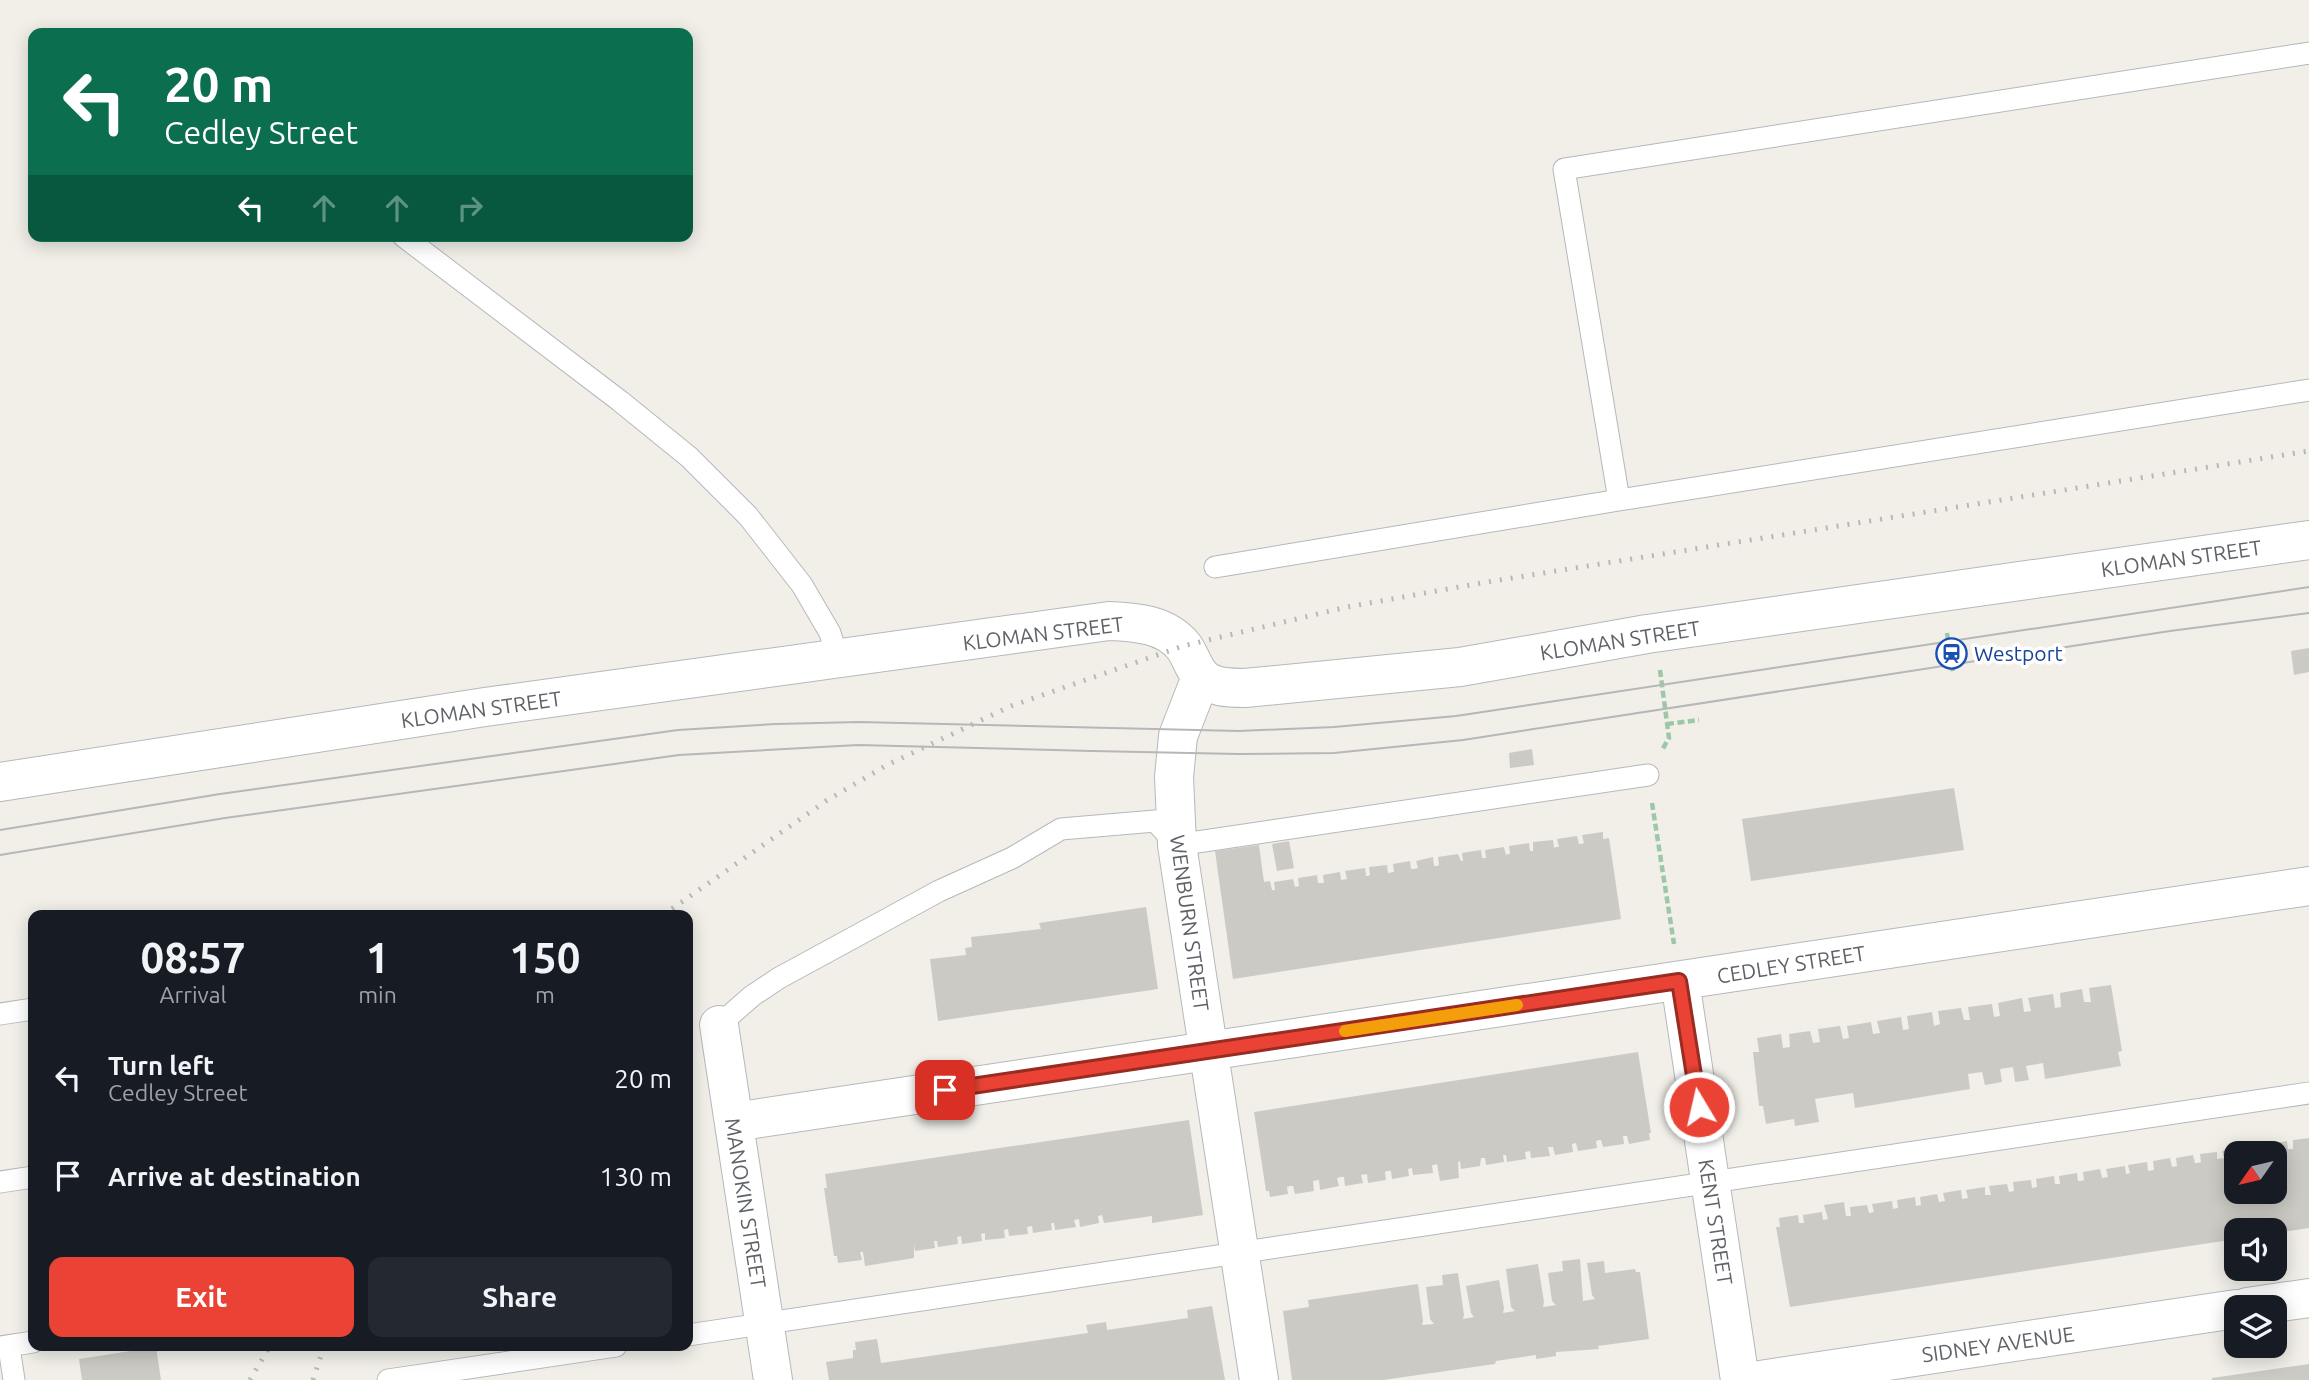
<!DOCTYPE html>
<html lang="en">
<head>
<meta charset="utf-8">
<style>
  body { margin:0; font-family:Ubuntu,sans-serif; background:#242831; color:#f1f3f6; height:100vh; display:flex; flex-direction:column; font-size:26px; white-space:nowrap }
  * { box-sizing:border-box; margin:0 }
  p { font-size:23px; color:#9ea1a6 }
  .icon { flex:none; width:38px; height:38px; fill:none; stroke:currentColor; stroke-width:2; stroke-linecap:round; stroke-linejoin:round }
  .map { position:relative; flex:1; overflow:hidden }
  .panel { position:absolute; left:28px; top:910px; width:665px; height:441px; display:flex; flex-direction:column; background:#171b24; border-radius:14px; box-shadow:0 4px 18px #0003 }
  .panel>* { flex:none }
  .hud { position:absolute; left:28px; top:28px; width:665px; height:214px; border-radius:14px; box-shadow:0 4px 18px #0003; background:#0b6e4f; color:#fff; overflow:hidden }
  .needle { width:46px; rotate:236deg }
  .tools { position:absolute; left:2224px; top:1141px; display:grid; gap:14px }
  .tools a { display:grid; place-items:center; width:63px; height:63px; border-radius:14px; background:#171b24; box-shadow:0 4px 18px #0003; font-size:35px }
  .pin { position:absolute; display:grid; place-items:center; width:60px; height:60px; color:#fff; margin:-30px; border-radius:14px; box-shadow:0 4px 10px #0006 }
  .me { position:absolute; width:77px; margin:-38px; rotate:351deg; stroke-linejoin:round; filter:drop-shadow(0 0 5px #0008) }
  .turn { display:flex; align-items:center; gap:24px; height:147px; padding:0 21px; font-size:32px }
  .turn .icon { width:91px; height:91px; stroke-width:2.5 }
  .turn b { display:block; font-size:49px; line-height:60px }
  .lanes { display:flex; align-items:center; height:66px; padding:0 21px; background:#0003; justify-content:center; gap:35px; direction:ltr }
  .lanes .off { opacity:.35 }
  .eta { display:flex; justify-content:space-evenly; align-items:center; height:119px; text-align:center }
  .eta b { font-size:42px; font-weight:700; line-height:49px }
  .button { display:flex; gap:14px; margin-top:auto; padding:14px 21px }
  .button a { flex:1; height:80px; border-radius:14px; background:#ea4335; color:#fff; font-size:28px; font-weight:700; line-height:80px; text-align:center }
  .button a+a { background:#242831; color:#f1f3f6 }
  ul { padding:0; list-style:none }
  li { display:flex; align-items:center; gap:21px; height:98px; padding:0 21px }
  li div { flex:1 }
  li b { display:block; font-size:26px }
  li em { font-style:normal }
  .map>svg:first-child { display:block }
  .building { fill:#cccac5 }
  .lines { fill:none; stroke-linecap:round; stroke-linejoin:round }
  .lane-casing { stroke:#b5b8bc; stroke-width:23 }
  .street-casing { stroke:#b5b8bc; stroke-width:40 }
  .path { stroke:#9cc7a9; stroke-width:4.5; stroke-dasharray:7 3.5; stroke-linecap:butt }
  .lane { stroke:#fff; stroke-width:21 }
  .street { stroke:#fff; stroke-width:38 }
  .tram { stroke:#b6b7b8; stroke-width:2 }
  .rail { stroke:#b6b7b8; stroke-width:5; stroke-dasharray:2 9; stroke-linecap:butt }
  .route-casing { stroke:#982c22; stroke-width:18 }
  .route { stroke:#ea4335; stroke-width:12 }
  .slow { stroke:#f59e0b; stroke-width:12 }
  .labels { text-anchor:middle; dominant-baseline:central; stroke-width:7; stroke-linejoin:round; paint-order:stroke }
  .street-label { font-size:21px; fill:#5f6368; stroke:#fff }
  .transit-label { font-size:21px; fill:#164399; stroke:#fff; text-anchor:start }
</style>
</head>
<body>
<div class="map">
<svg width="2309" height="1380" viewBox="0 0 2309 1380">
  <rect width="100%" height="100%" fill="#f1efe8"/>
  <path class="building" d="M 2309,648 L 2309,672 L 2294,675 L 2291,651 Z
    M 1532,749 L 1534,765 L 1510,768 L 1509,753 Z
    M 1954,788 L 1964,850 L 1751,881 L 1742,819 Z
    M 1603,832 L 1603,839 L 1609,838 L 1621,919 L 1233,979 L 1215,851 L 1259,845 L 1264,882 L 1270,881 L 1272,890 L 1275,890 L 1274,882 L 1293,879 L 1295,887 L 1299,886 L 1298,878 L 1317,875 L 1318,883 L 1324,883 L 1323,875 L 1340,872 L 1341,880 L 1347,879 L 1345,871 L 1365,868 L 1366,876 L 1368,876 L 1370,875 L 1369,867 L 1387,865 L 1388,873 L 1394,872 L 1393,864 L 1410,861 L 1411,869 L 1414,869 L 1418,868 L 1416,861 L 1433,857 L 1434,866 L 1437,866 L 1439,865 L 1438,857 L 1458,854 L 1461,861 L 1463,861 L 1462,853 L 1481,850 L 1482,858 L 1486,858 L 1485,850 L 1504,847 L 1506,855 L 1508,854 L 1510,854 L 1509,846 L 1529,843 L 1530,851 L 1533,851 L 1533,842 L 1553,840 L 1554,848 L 1556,847 L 1559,847 L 1557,839 L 1577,836 L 1579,844 L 1581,844 L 1584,843 L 1582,835 Z
    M 1289,841 L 1294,868 L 1277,871 L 1272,844 Z
    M 1146,907 L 1158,989 L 938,1021 L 930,959 L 966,955 L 965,948 L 972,947 L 971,937 L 1041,929 L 1039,923 Z
    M 2111,985 L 2122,1051 L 2118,1052 L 2121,1066 L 2045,1079 L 2043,1063 L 2026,1066 L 2029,1080 L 2015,1082 L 2013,1067 L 2000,1069 L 2002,1082 L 1985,1085 L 1982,1072 L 1968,1074 L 1970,1089 L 1855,1108 L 1853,1093 L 1821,1098 L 1815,1099 L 1819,1122 L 1795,1126 L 1794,1119 L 1766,1124 L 1763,1106 L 1759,1106 L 1753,1052 L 1759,1052 L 1757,1038 L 1781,1034 L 1783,1048 L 1790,1047 L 1789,1034 L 1810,1031 L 1813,1043 L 1820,1042 L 1818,1029 L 1840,1026 L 1843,1039 L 1849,1038 L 1847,1026 L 1871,1022 L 1873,1034 L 1880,1033 L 1877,1021 L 1901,1017 L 1903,1030 L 1909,1029 L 1907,1016 L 1932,1012 L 1934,1026 L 1940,1024 L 1938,1011 L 1961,1008 L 1964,1020 L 1970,1020 L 1968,1007 L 1992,1004 L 1994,1017 L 2000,1016 L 1998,1003 L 2022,998 L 2024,1012 L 2031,1011 L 2028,998 L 2053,994 L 2055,1008 L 2061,1007 L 2060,993 L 2082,989 L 2084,1002 L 2091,1002 L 2089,988 Z
    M 1638,1052 L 1651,1133 L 1649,1133 L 1650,1140 L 1629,1144 L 1627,1136 L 1623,1136 L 1624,1144 L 1603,1147 L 1601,1140 L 1599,1140 L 1596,1141 L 1597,1148 L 1578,1151 L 1576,1143 L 1572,1144 L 1573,1152 L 1555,1155 L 1553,1147 L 1548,1147 L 1550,1156 L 1531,1158 L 1530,1151 L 1525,1152 L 1526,1159 L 1507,1162 L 1506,1155 L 1503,1155 L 1504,1162 L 1486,1165 L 1485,1158 L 1481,1158 L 1480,1166 L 1461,1169 L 1460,1161 L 1458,1162 L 1459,1178 L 1440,1181 L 1437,1164 L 1434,1165 L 1432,1165 L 1433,1173 L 1413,1175 L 1412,1168 L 1408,1169 L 1409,1176 L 1392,1179 L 1391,1171 L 1387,1171 L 1385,1172 L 1386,1180 L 1368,1183 L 1367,1174 L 1361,1175 L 1363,1183 L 1345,1186 L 1344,1177 L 1341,1177 L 1337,1178 L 1339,1186 L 1320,1190 L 1319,1180 L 1313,1181 L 1314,1191 L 1295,1194 L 1293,1186 L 1290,1186 L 1287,1187 L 1288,1194 L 1270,1197 L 1269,1191 L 1266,1191 L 1254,1112 Z
    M 1189,1120 L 1203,1215 L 1152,1223 L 1152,1216 L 1104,1223 L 1102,1215 L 1098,1216 L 1099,1223 L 1080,1227 L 1079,1219 L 1074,1220 L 1076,1227 L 1055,1230 L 1054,1223 L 1051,1223 L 1052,1230 L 1033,1233 L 1032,1226 L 1027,1227 L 1028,1234 L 1009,1236 L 1008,1229 L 1004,1230 L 1005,1238 L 985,1240 L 985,1233 L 981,1234 L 982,1241 L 962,1244 L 961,1236 L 957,1237 L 958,1244 L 938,1247 L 937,1241 L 934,1241 L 935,1248 L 915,1251 L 914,1244 L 914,1258 L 865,1266 L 863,1252 L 860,1252 L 862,1260 L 838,1263 L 837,1256 L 834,1256 L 824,1188 L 827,1188 L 825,1174 Z
    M 2309,1138 L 2309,1228 L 2275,1233 L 2275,1230 L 2236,1230 L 2236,1239 L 1790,1307 L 1776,1227 L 1780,1227 L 1779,1218 L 1798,1215 L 1799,1223 L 1804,1223 L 1803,1215 L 1822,1212 L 1823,1220 L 1828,1219 L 1824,1205 L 1844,1202 L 1846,1216 L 1851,1216 L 1850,1207 L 1867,1205 L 1869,1213 L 1874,1212 L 1872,1204 L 1892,1201 L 1893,1209 L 1898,1208 L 1897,1200 L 1915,1197 L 1916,1206 L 1921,1205 L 1920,1197 L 1937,1194 L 1939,1202 L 1945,1201 L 1943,1193 L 1961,1190 L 1962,1199 L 1968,1198 L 1966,1190 L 1985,1187 L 1985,1195 L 1991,1195 L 1989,1186 L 2007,1184 L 2009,1192 L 2014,1191 L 2013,1182 L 2031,1180 L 2032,1188 L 2037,1187 L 2036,1179 L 2054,1176 L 2055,1184 L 2060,1184 L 2059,1176 L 2077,1173 L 2078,1181 L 2081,1181 L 2084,1180 L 2083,1172 L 2100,1169 L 2102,1178 L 2108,1177 L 2106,1169 L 2125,1166 L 2126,1174 L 2130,1173 L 2128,1165 L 2147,1162 L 2148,1171 L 2154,1170 L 2153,1161 L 2170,1158 L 2172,1167 L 2177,1166 L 2176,1158 L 2193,1155 L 2195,1163 L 2198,1163 L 2201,1162 L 2200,1154 L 2217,1152 L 2217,1159 L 2224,1158 L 2222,1151 L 2240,1148 L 2241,1153 L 2236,1153 L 2236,1192 L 2275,1192 L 2275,1153 L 2271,1153 L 2269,1144 L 2287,1141 L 2288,1149 L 2293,1149 L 2293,1140 Z
    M 2263,1145 L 2264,1153 L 2246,1153 L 2246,1147 Z
    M 1580,1259 L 1583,1301 L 1595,1299 L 1592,1295 L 1587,1263 L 1604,1261 L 1605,1273 L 1635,1269 L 1636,1272 L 1640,1272 L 1649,1339 L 1598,1346 L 1599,1349 L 1556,1352 L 1556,1356 L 1536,1359 L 1536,1355 L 1496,1361 L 1495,1364 L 1383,1380 L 1292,1380 L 1283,1311 L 1309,1307 L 1308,1300 L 1418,1284 L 1423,1321 L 1422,1325 L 1434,1324 L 1430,1319 L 1426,1287 L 1443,1285 L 1442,1275 L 1458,1273 L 1464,1315 L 1463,1319 L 1474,1317 L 1471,1313 L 1466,1286 L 1499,1280 L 1504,1308 L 1503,1313 L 1515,1311 L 1511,1307 L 1506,1269 L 1538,1264 L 1544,1302 L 1543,1307 L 1550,1306 L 1556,1305 L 1552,1301 L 1548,1273 L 1563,1271 L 1562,1261 Z
    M 1212,1306 L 1225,1380 L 829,1380 L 826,1362 L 853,1358 L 853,1350 L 856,1350 L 855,1342 L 877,1339 L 881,1363 L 1088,1333 L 1086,1325 L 1106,1322 L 1107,1330 L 1188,1318 L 1187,1310 Z
    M 156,1347 L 161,1380 L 82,1380 L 79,1359 Z
    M 2309,1364 L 2309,1380 L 2212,1380 L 2212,1378 Z"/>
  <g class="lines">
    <defs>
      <path id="lane" d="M 403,236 L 620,401 L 689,457 L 748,516 L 802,585 L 830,633 L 838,659
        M 1619,500 L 1564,169 L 2309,53
        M 1215,567 L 1619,500 L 2309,390
        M 0,1014 L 33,1009
        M 719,1025 L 752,996 L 779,978 L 939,891 L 1012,858 L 1061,829 L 1155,821 L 1177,845 L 1648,775
        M 0,1182 L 33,1177
        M 688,1335 L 2309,1093
        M 0,1347 L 33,1342
        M 9,1347 L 14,1380
        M 388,1380 L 616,1346"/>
      <path id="street" d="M 1201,677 L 1178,736 L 1174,777 L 1177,845 L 1259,1380
        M 0,782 L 485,707 L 1109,621 C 1136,622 1166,624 1184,647 C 1190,655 1193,667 1200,675 C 1210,688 1230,688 1245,688 L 1460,667 L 1647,634 L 2309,540
        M 1680,981 L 1740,1380
        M 719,1025 L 773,1380
        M 734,1122 L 2309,886
        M 2247,1307 L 2309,1298
        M 1760,1380 L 2236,1309"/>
    </defs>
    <use href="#lane" class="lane-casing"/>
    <use href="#street" class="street-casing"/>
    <path class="path" d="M 1947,633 L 1953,673
      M 1660,670 L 1669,738 L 1662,750
      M 1667,724 L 1699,720
      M 1652,803 L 1674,944"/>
    <use href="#lane" class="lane"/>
    <use href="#street" class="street"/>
    <path class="tram" d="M 0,830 L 220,794 L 678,730 L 776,724 L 859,722 L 1239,731 L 1334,727 L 1456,716 L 2309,587
      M 0,855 L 225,818 L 679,755 L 858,745 L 1092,751 L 1239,754 L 1334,753 L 1463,740 L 2170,631 L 2309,613"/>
    <path class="rail" d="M 663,915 L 826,801 L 887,765 L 1011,706 L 1183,646 L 1347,607 L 1487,582 L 2309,451
      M 250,1380 L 270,1346
      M 313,1380 L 324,1346"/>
  </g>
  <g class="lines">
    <defs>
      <path id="route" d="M 945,1090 L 1679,981 L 1699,1107"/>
    </defs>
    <use href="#route" class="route-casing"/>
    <use href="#route" class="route"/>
    <path class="slow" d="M 1345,1031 L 1517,1005"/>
  </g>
  <defs>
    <symbol id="station-ring" viewBox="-11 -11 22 22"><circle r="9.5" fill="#fff" stroke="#1a4fb4" stroke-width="1.5"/><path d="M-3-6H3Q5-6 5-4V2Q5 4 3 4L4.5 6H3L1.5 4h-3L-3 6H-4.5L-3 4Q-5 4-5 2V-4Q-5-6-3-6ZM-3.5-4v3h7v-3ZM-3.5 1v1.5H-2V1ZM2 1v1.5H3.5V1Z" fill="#1a4fb4"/></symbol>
  </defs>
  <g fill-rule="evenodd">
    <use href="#station-ring" x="1934" y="636" width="35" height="35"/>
  </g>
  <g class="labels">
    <g class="street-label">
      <text transform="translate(2181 558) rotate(-8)">KLOMAN STREET</text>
      <text transform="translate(1043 633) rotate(-7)">KLOMAN STREET</text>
      <text transform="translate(1620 640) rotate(-9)">KLOMAN STREET</text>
      <text transform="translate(481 709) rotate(-8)">KLOMAN STREET</text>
      <text transform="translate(1190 923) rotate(82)">WENBURN STREET</text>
      <text transform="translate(1791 964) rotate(-9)">CEDLEY STREET</text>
      <text transform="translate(746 1203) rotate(81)">MANOKIN STREET</text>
      <text transform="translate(1716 1222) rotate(81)">KENT STREET</text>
      <text transform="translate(1998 1344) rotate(-8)">SIDNEY AVENUE</text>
    </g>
    <g class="transit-label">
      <text x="1974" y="653">Westport</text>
    </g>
  </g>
</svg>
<div class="tools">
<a><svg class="needle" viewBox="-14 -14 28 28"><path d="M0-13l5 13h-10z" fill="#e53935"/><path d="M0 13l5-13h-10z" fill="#9ea1a6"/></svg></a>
<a><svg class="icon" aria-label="sound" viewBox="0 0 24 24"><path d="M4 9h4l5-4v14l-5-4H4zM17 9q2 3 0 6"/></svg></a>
<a><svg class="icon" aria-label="layers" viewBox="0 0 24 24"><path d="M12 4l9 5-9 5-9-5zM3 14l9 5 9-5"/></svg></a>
</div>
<div class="pin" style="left:945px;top:1090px;background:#d93025"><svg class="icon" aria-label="arrive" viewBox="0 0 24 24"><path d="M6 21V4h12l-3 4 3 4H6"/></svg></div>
<svg class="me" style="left:1699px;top:1107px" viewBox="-20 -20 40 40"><circle r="17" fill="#ea4335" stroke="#fff" stroke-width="3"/><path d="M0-11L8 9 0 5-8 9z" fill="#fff"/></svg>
<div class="hud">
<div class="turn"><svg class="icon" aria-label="left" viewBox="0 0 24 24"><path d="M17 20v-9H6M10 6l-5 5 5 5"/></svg><div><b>20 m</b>Cedley Street</div></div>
<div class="lanes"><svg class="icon" aria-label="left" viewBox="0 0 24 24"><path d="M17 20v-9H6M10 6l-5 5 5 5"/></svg><svg class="icon off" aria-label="ahead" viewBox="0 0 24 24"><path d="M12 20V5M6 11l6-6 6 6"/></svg><svg class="icon off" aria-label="ahead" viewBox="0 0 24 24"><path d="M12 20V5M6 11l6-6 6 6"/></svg><svg class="icon off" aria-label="right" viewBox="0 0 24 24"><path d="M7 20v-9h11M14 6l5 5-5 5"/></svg></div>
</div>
<section class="panel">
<div class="eta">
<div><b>08:57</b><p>Arrival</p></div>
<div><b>1</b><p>min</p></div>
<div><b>150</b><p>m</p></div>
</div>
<ul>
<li><svg class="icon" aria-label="left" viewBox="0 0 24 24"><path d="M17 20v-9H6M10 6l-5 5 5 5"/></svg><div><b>Turn left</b><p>Cedley Street</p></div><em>20 m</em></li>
<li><svg class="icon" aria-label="arrive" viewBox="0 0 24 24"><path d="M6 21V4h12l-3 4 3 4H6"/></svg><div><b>Arrive at destination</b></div><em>130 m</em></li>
</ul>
<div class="button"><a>Exit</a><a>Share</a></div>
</section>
</div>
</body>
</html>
